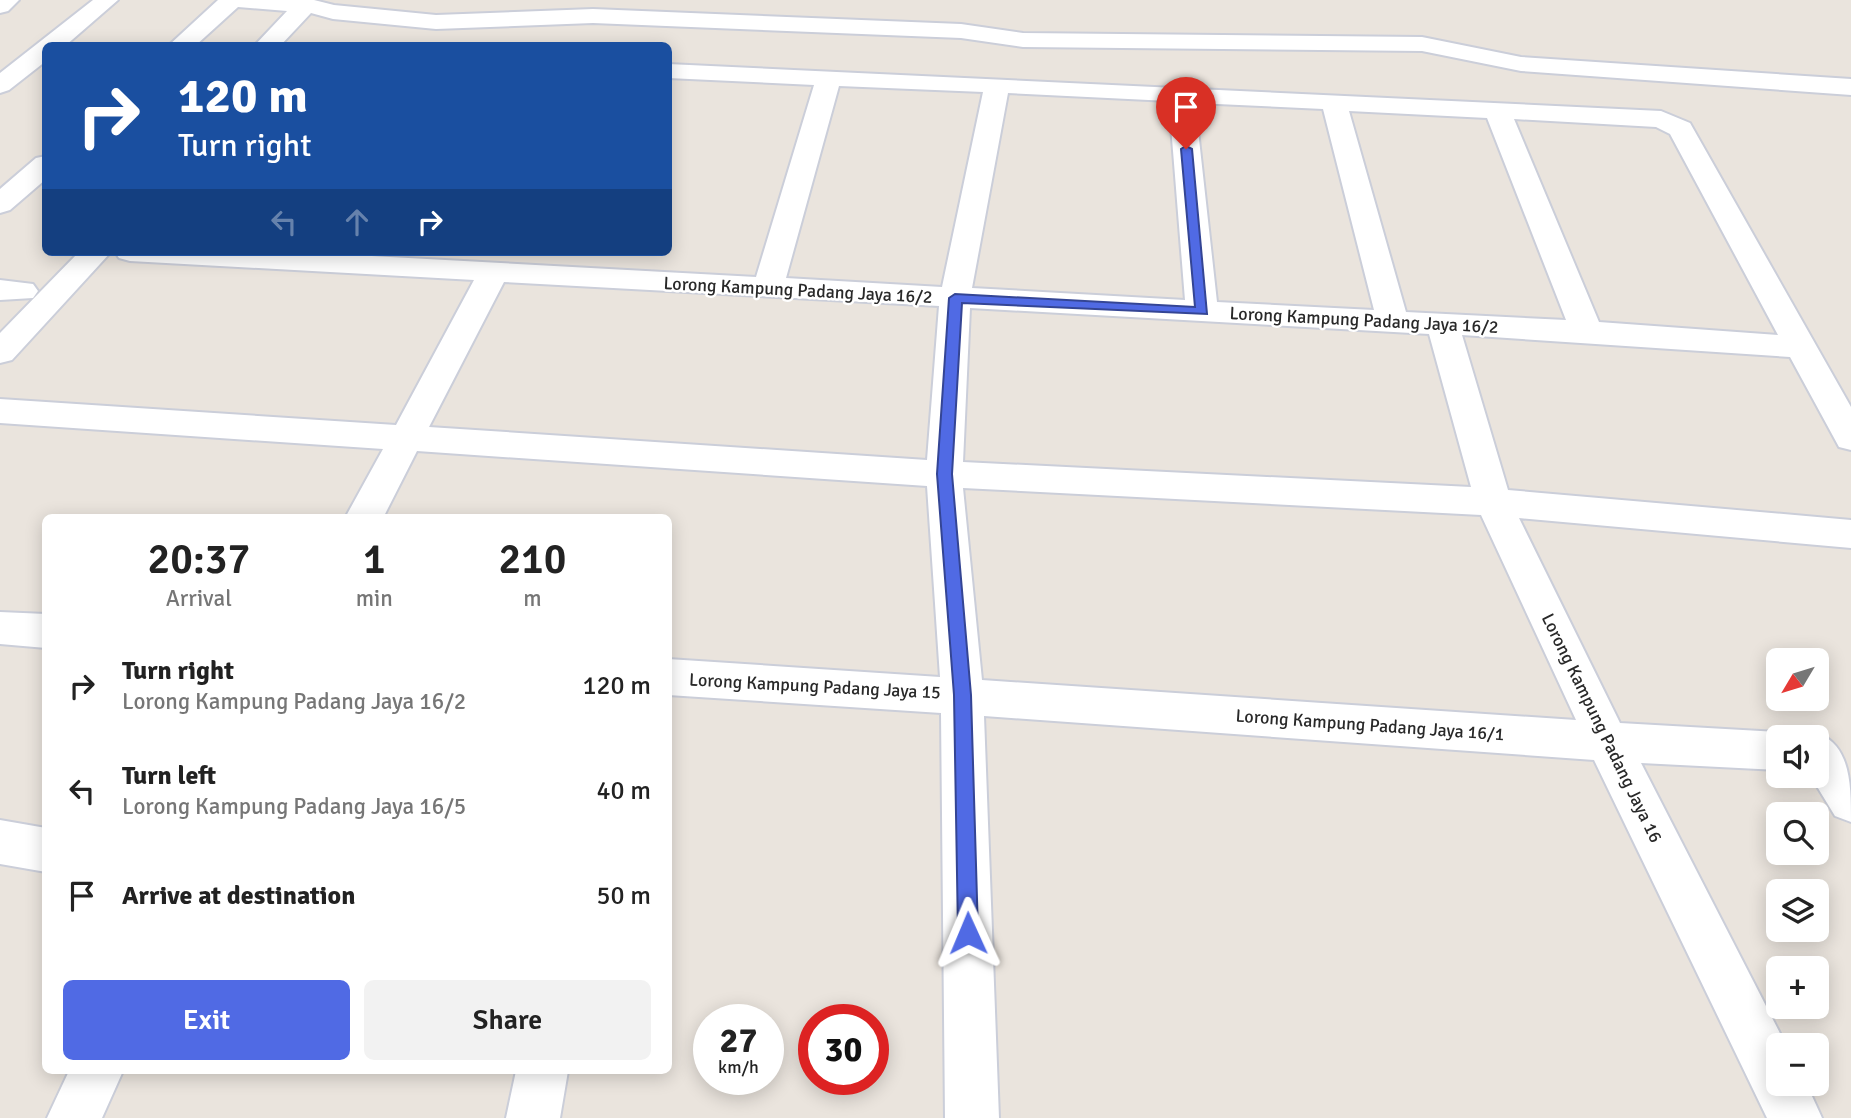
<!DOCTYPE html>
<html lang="en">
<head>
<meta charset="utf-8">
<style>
  body { margin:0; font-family:Signika,sans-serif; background:#f2f2f2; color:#222; height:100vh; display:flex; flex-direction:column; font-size:26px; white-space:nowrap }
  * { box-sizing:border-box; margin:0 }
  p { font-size:23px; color:#767676 }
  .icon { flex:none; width:38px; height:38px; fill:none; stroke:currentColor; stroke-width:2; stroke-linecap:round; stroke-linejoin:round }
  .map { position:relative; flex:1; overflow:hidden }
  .panel { position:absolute; left:42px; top:514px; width:630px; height:560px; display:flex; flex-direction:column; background:#fff; border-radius:10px; box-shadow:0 4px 18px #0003 }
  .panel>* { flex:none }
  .top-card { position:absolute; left:42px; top:42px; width:630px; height:214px; border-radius:10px; box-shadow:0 4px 18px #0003; background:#1a4fa0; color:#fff; overflow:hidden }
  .needle { width:46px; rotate:232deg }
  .buttons { position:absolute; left:1766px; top:648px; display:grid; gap:14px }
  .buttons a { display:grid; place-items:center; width:63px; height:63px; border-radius:10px; background:#fff; box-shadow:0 4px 18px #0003; font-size:35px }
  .speed { position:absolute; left:693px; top:1004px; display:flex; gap:14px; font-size:35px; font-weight:700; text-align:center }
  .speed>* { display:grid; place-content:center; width:91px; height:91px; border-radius:50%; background:#fff; box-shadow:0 4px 18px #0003; line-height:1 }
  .speed small { font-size:18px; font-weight:400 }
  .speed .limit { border:10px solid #d22; background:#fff; color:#111 }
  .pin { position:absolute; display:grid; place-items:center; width:60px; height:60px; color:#fff; margin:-72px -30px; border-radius:50% 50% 50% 0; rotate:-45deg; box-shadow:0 0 7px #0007 }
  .pin .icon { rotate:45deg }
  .me { position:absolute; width:77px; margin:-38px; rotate:359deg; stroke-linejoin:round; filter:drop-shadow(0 0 5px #0008) }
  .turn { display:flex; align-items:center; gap:24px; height:147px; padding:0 21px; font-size:32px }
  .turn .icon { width:91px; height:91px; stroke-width:2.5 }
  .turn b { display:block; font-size:49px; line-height:60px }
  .lanes { display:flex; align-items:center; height:66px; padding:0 21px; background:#0003; justify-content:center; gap:35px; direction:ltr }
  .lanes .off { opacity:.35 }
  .eta { display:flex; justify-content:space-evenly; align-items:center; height:119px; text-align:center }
  .eta b { font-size:42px; font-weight:600; line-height:49px }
  .primary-button { display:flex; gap:14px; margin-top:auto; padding:14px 21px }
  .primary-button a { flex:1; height:80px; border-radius:10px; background:#506ae4; color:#fff; font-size:28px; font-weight:600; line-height:80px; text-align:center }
  .primary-button a+a { background:#f2f2f2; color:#222 }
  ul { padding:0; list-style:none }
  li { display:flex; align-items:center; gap:21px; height:105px; padding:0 21px }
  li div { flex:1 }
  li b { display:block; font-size:26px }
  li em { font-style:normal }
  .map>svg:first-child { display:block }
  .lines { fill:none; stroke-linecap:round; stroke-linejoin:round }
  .minor-casing { stroke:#cbced9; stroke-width:4 }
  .minor { fill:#fff; fill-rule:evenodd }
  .route { fill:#506ae4; stroke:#344594; stroke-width:2 }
  .labels { text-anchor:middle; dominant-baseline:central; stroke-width:5; stroke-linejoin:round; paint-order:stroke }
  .street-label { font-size:18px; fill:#292929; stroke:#fff }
</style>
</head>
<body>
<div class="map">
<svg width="1851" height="1118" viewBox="0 0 1851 1118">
  <rect width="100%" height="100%" fill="#eae4dd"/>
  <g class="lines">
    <defs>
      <path id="minor" d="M 0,0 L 19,0 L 8,11 L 0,13 Z
        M 93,0 L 118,0 L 65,46 L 46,46 L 46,61 L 9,90 L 0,93 L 0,73 Z
        M 218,0 L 314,0 L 334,5 L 436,15 L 593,9 L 961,24 L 1023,33 L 1422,37 L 1521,57 L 1851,79 L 1851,95 L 1521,71 L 1422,51 L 1023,47 L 961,38 L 593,23 L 436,29 L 333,19 L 311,13 L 280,46 L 254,46 L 287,11 L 238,7 L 195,46 L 168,46 Z
        M 668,64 L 1661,111 L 1690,123 L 1851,407 L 1851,450 L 1839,447 L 1790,357 L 1462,335 L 1508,490 L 1851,520 L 1851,548 L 1519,518 L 1620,723 L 1778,732 L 1792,737 L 1778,737 L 1778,770 L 1641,763 L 1786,1045 L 1778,1045 L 1778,1083 L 1806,1083 L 1822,1118 L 1767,1118 L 1594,760 L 984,716 L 999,1118 L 945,1118 L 941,713 L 668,695 L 668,659 L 940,677 L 927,486 L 417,451 L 383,518 L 345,518 L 383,449 L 0,423 L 0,399 L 396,425 L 474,280 L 130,261 L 119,258 L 115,252 L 298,252 L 756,277 L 814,85 L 668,78 ZM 839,86 L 983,92 L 942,287 L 786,278 ZM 1008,93 L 1169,101 L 1185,300 L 972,288 ZM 1195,103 L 1323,109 L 1374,310 L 1217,302 ZM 1349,111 L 1487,118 L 1566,320 L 1406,312 ZM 1514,119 L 1656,127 L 1670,134 L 1778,335 L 1599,322 ZM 504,282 L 939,306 L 927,460 L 429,427 ZM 970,308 L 1429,334 L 1471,487 L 963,462 ZM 963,488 L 1481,515 L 1576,720 L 982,680 Z
        M 46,156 L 46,179 L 10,210 L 0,213 L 0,189 L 36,158 Z
        M 79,252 L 111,252 L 12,360 L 0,363 L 0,333 Z
        M 0,280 L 33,284 L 38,291 L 33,298 L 0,300 Z
        M 0,612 L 46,614 L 46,648 L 0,644 Z
        M 1820,734 C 1851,748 1851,786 1851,822 L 1835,816 L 1810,775 L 1816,775 L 1816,737 L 1811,737 Z
        M 0,820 L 46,828 L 46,872 L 0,864 Z
        M 69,1071 L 123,1071 L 102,1118 L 47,1118 Z
        M 516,1071 L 568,1071 L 560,1118 L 506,1118 Z"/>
    </defs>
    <use href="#minor" class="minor-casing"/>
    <use href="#minor" class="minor"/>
  </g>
  <path class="route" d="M 1186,146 L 1192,149 L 1207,314 L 962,303 L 952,474 L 971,695 L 978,933 L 975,940 L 968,943 L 961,940 L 958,933 L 954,695 L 937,474 L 949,298 L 955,294 L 1195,307 L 1181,149 Z"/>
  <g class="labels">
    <g class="street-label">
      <text transform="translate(798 290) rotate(3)">Lorong Kampung Padang Jaya 16/2</text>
      <text transform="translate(1364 320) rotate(3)">Lorong Kampung Padang Jaya 16/2</text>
      <text transform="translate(815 686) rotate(3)">Lorong Kampung Padang Jaya 15</text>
      <text transform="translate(1370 725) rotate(4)">Lorong Kampung Padang Jaya 16/1</text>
      <text transform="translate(1602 728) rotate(64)">Lorong Kampung Padang Jaya 16</text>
    </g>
  </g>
</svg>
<div class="buttons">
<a><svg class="needle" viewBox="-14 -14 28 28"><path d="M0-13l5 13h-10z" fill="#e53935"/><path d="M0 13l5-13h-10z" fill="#767676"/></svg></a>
<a><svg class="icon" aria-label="sound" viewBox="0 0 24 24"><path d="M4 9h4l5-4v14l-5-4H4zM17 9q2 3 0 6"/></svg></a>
<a><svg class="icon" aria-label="search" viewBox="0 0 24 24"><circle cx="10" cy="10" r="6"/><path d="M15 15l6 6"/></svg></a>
<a><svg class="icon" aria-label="layers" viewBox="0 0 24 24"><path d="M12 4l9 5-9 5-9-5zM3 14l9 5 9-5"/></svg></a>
<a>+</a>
<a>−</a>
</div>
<div class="speed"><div>27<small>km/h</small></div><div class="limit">30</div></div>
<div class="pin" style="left:1186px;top:149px;background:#d93025"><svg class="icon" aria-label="arrive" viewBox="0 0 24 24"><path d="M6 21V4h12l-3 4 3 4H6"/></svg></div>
<svg class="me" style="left:968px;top:933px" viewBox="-20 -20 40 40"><path d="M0-17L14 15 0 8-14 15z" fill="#506ae4" stroke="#fff" stroke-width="4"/></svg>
<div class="top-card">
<div class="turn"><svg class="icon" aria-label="right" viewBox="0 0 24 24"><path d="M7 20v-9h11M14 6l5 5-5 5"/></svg><div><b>120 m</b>Turn right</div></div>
<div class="lanes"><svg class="icon off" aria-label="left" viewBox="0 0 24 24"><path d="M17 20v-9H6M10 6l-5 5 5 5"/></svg><svg class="icon off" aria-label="ahead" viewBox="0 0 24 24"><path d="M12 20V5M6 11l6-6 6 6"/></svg><svg class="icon" aria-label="right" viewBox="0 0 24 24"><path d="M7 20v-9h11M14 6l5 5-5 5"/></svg></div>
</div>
<section class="panel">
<div class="eta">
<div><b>20:37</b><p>Arrival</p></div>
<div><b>1</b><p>min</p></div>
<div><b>210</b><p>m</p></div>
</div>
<ul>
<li><svg class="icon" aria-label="right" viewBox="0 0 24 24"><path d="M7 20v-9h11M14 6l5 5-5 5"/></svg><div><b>Turn right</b><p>Lorong Kampung Padang Jaya 16/2</p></div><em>120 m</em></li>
<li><svg class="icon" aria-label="left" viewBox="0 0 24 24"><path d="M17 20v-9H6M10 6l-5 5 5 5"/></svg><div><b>Turn left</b><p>Lorong Kampung Padang Jaya 16/5</p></div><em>40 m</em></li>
<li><svg class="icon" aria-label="arrive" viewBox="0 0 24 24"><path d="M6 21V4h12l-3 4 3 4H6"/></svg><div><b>Arrive at destination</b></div><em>50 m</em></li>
</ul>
<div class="primary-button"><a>Exit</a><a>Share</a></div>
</section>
</div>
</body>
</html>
